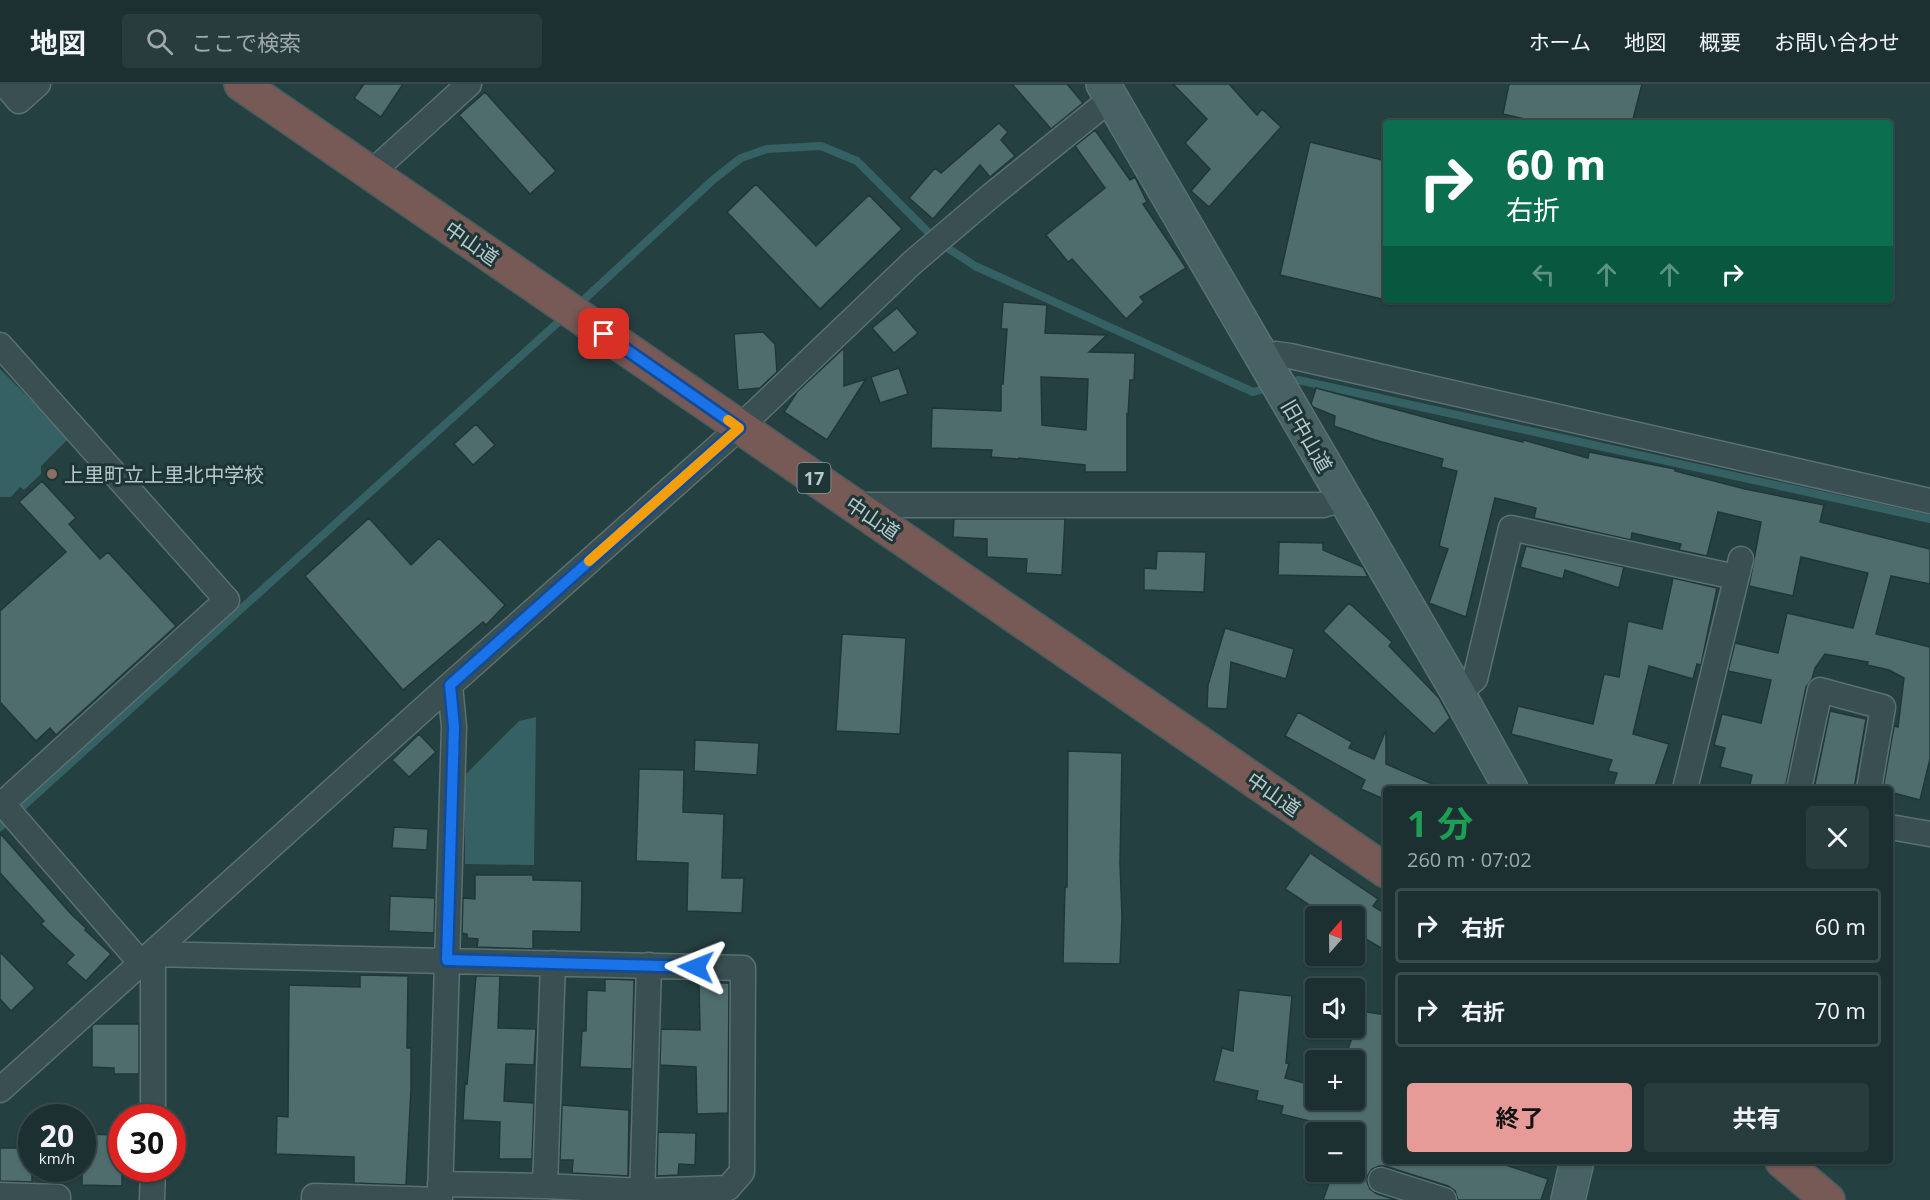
<!DOCTYPE html>
<html lang="ja">
<head>
<meta charset="utf-8">
<style>
  body { margin:0; font-family:"Open Sans","Noto Sans JP",sans-serif; background:#293c3d; color:#f1f3f6; height:100vh; display:flex; flex-direction:column; font-size:22px; white-space:nowrap }
  * { box-sizing:border-box; margin:0 }
  p { font-size:20px; color:#a0a9ab }
  .icon { flex:none; width:33px; height:33px; fill:none; stroke:currentColor; stroke-width:2; stroke-linecap:round; stroke-linejoin:round }
  .map { position:relative; flex:1; overflow:hidden }
  .side { position:absolute; left:1383px; top:702px; width:510px; height:378px; display:flex; flex-direction:column; background:#1c3031; border-radius:6px; box-shadow:0 2px 4px #0004,0 0 0 2px #3a4b4d }
  .side>* { flex:none }
  .banner { position:absolute; left:1383px; top:36px; width:510px; height:183px; border-radius:6px; box-shadow:0 2px 4px #0004,0 0 0 2px #3a4b4d; background:#0b6e4f; color:#fff; overflow:hidden }
  .needle { width:39px; rotate:20deg }
  .buttons { position:absolute; left:1305px; top:822px; display:grid; gap:12px }
  .buttons a { display:grid; place-items:center; width:60px; height:60px; border-radius:6px; background:#1c3031; box-shadow:0 2px 4px #0004,0 0 0 2px #3a4b4d; font-size:30px }
  .speed { position:absolute; left:18px; top:1020px; display:flex; gap:12px; font-size:30px; font-weight:700; text-align:center }
  .speed>* { display:grid; place-content:center; width:78px; height:78px; border-radius:50%; background:#1c3031; box-shadow:0 2px 4px #0004,0 0 0 2px #3a4b4d; line-height:1 }
  .speed small { font-size:15px; font-weight:400 }
  .speed .limit { border:9px solid #d22; background:#fff; color:#111 }
  .pin { position:absolute; display:grid; place-items:center; width:51px; height:51px; color:#fff; margin:-26px; border-radius:12px; box-shadow:0 3px 9px #0006 }
  .me { position:absolute; width:66px; margin:-33px; rotate:272deg; stroke-linejoin:round; filter:drop-shadow(0 0 4px #0008) }
  .turn { display:flex; align-items:center; gap:21px; height:126px; padding:0 24px; font-size:27px }
  .turn .icon { width:78px; height:78px; stroke-width:2.5 }
  .turn b { display:block; font-size:42px; line-height:51px }
  .lanes { display:flex; align-items:center; height:57px; padding:0 24px; background:#0003; justify-content:center; gap:30px; direction:ltr }
  .lanes .off { opacity:.35 }
  .round { display:grid; place-items:center; flex:none; width:63px; height:63px; border-radius:6px; background:#293c3d }
  .headline { display:flex; align-items:center; justify-content:space-between; height:102px; padding:0 24px }
  h1 { font-size:36px; font-weight:700; line-height:45px; color:#1e9e55 }
  .button { display:flex; gap:12px; margin-top:auto; padding:12px 24px }
  .button a { flex:1; height:69px; border-radius:6px; background:#e69b98; color:#111; font-size:24px; font-weight:700; line-height:69px; text-align:center }
  .button a+a { background:#293c3d; color:#f1f3f6 }
  ul { padding:0; list-style:none }
  li { display:flex; align-items:center; gap:18px; height:75px; margin:0 12px 9px; padding:0 12px; border:3px solid #3a4b4d; border-radius:6px }
  li div { flex:1 }
  li b { display:block; font-size:22px }
  li em { font-style:normal }
  header { display:flex; align-items:center; gap:36px; box-sizing:border-box; height:84px; padding:0 30px; background:#1c3031; border-bottom:2px solid #3a4b4d }
  header strong { font-size:28px }
  nav { display:flex; gap:33px; margin-inline-start:auto; font-size:21px }
  .search { width:420px; height:54px; background:#293c3d; display:flex; align-items:center; gap:15px; box-sizing:border-box; padding:0 21px; border-radius:6px; color:#a0a9ab; font-size:22px }
  .map>svg:first-child { display:block }
  .water { fill:#366164 }
  .lines { fill:none; stroke-linecap:round; stroke-linejoin:round }
  .stream { stroke:#366164; stroke-width:8 }
  .building { fill:#506d6e; stroke:#203738; stroke-width:1.5; fill-rule:evenodd }
  .street-casing { stroke:#5a7071; stroke-width:27 }
  .secondary-casing { stroke:#5a7071; stroke-width:36 }
  .highway-casing { stroke:#475d5e; stroke-width:36 }
  .street { stroke:#394f51; stroke-width:24 }
  .secondary { stroke:#476164; stroke-width:33 }
  .highway { stroke:#775956; stroke-width:33 }
  .route-casing { stroke:#114b97; stroke-width:15 }
  .route { stroke:#1a73e8; stroke-width:10 }
  .slow { stroke:#f59e0b; stroke-width:10 }
  .education-dot { fill:#8d6e63; stroke:#1e3536; stroke-width:2 }
  .labels { text-anchor:middle; dominant-baseline:central; stroke-width:6; stroke-linejoin:round; paint-order:stroke }
  .shield { fill:#1e3536; stroke:#889d9e; stroke-width:1.5 }
  .shield-label { font-size:18px; font-weight:bold; fill:#b6c9cb }
  .street-label { font-size:20px; fill:#b6c9cb; stroke:#1e3536 }
  .poi-label { font-size:20px; fill:#b6c9cb; stroke:#1e3536; text-anchor:start }
</style>
</head>
<body>
<header>
<strong>地図</strong>
<div class="search"><svg class="icon" aria-label="search" viewBox="0 0 24 24"><circle cx="10" cy="10" r="6"/><path d="M15 15l6 6"/></svg>ここで検索</div>
<nav><a>ホーム</a><a>地図</a><a>概要</a><a>お問い合わせ</a></nav>
</header>
<div class="map">
<svg width="1930" height="1116" viewBox="0 0 1930 1116">
  <rect width="100%" height="100%" fill="#254041"/>
  <path class="water" d="M 0,285 L 69,354 L 41,382 L 41,390 L 24,406 L 20,403 L 11,413 L 0,413 Z
    M 536,633 L 534,781 L 465,780 L 465,691 L 519,637 Z"/>
  <g class="lines">
    <path class="stream" d="M 577,222 L 714,95 L 741,74 L 767,65 L 821,62 L 857,77 L 937,157 L 975,182 L 1253,308 L 1271,303
      M 1284,300 L 1298,296 L 1930,435
      M 0,743 L 565,232"/>
  </g>
  <path class="building" d="M 364,0 L 403,0 L 381,33 L 354,14 Z
    M 1012,0 L 1067,0 L 1083,19 L 1051,45 Z
    M 1173,0 L 1229,0 L 1257,31 L 1262,25 L 1281,43 L 1209,123 L 1191,107 L 1210,85 L 1185,59 L 1207,35 Z
    M 1509,0 L 1642,0 L 1632,39 L 1542,39 L 1503,30 Z
    M 485,8 L 556,87 L 530,110 L 459,31 Z
    M 999,39 L 1008,48 L 1001,56 L 1015,72 L 990,93 L 980,81 L 933,135 L 909,114 L 935,84 L 941,89 Z
    M 1095,46 L 1130,96 L 1135,93 L 1147,118 L 1143,120 L 1186,184 L 1140,213 L 1144,218 L 1126,235 L 1072,175 L 1068,178 L 1046,151 L 1105,104 L 1075,62 Z
    M 1310,58 L 1386,77 L 1386,216 L 1280,191 Z
    M 756,100 L 816,162 L 869,111 L 902,145 L 820,225 L 727,128 Z
    M 1003,218 L 1047,221 L 1045,249 L 1107,251 L 1089,268 L 1135,269 L 1134,296 L 1130,296 L 1128,331 L 1127,330 L 1127,388 L 1085,388 L 1085,381 L 1019,374 L 1019,375 L 991,373 L 992,366 L 931,364 L 932,324 L 1001,327 L 1001,300 L 1003,300 L 1007,245 L 1001,245 ZM 1041,293 L 1088,295 L 1086,346 L 1042,341 Z
    M 897,224 L 918,249 L 894,269 L 872,244 Z
    M 763,248 L 775,260 L 777,288 L 760,304 L 738,306 L 734,250 Z
    M 844,264 L 844,302 L 866,295 L 827,356 L 784,328 L 797,308 Z
    M 899,284 L 908,310 L 880,319 L 871,293 Z
    M 1316,304 L 1450,340 L 1523,358 L 1523,356 L 1588,374 L 1589,368 L 1675,385 L 1675,387 L 1745,405 L 1824,421 L 1820,438 L 1930,465 L 1930,500 L 1891,492 L 1876,550 L 1930,563 L 1930,675 L 1920,716 L 1890,708 L 1890,705 L 1883,705 L 1894,642 L 1898,643 L 1904,594 L 1889,586 L 1867,581 L 1868,578 L 1825,570 L 1815,584 L 1812,595 L 1806,603 L 1785,705 L 1749,705 L 1752,691 L 1720,683 L 1725,664 L 1714,661 L 1722,630 L 1761,639 L 1771,596 L 1728,587 L 1735,559 L 1778,569 L 1787,529 L 1853,544 L 1868,489 L 1801,473 L 1793,512 L 1749,502 L 1761,438 L 1718,428 L 1707,472 L 1679,466 L 1681,460 L 1632,449 L 1631,456 L 1534,434 L 1536,424 L 1495,414 L 1466,533 L 1429,519 L 1448,465 L 1439,462 L 1457,387 L 1441,383 L 1443,375 L 1375,356 L 1334,342 L 1335,332 L 1313,323 L 1311,320 Z
    M 476,340 L 495,361 L 473,381 L 454,360 Z
    M 42,397 L 76,434 L 69,440 L 100,475 L 108,468 L 176,542 L 56,651 L 50,644 L 36,657 L 0,618 L 0,527 L 66,468 L 19,418 Z
    M 369,434 L 411,481 L 439,454 L 505,521 L 486,541 L 483,538 L 403,606 L 305,492 Z
    M 954,435 L 1065,435 L 1062,491 L 1026,489 L 1027,475 L 987,473 L 987,455 L 953,453 Z
    M 1279,458 L 1323,459 L 1323,466 L 1363,483 L 1368,493 L 1278,491 Z
    M 1526,462 L 1624,483 L 1619,504 L 1565,486 L 1563,495 L 1520,483 Z
    M 1157,467 L 1206,468 L 1204,508 L 1144,506 L 1144,484 L 1156,485 Z
    M 1673,494 L 1717,504 L 1701,581 L 1697,580 L 1693,595 L 1649,582 L 1633,650 L 1669,660 L 1654,705 L 1612,705 L 1617,689 L 1608,687 L 1612,676 L 1511,650 L 1518,622 L 1593,640 L 1604,590 L 1619,593 L 1628,537 L 1662,545 Z
    M 1349,519 L 1392,558 L 1389,562 L 1439,614 L 1450,634 L 1434,650 L 1323,547 Z
    M 1225,544 L 1294,565 L 1286,595 L 1231,578 L 1227,625 L 1207,624 L 1208,601 Z
    M 842,550 L 906,554 L 900,650 L 836,647 Z
    M 1830,627 L 1866,635 L 1854,705 L 1814,705 Z
    M 1298,628 L 1352,658 L 1349,664 L 1374,675 L 1386,646 L 1386,680 L 1444,705 L 1386,705 L 1386,716 L 1361,705 L 1365,696 L 1285,652 Z
    M 419,650 L 436,668 L 409,693 L 392,676 Z
    M 695,656 L 759,659 L 757,691 L 694,687 Z
    M 1068,667 L 1122,669 L 1120,779 L 1122,833 L 1120,880 L 1063,879 L 1065,803 L 1067,803 Z
    M 639,685 L 684,686 L 683,728 L 724,730 L 722,794 L 744,794 L 742,829 L 687,827 L 688,779 L 636,777 Z
    M 394,743 L 428,745 L 427,766 L 392,764 Z
    M 0,749 L 71,830 L 86,844 L 85,846 L 111,870 L 86,897 L 66,879 L 74,871 L 41,840 L 44,837 L 0,789 Z
    M 1310,769 L 1378,815 L 1373,822 L 1386,830 L 1386,867 L 1354,848 L 1354,832 L 1326,832 L 1285,805 Z
    M 475,791 L 533,791 L 533,796 L 582,797 L 581,848 L 533,847 L 533,865 L 477,863 L 478,855 L 467,854 L 467,850 L 462,849 L 463,814 L 475,815 Z
    M 390,812 L 435,814 L 434,849 L 389,847 Z
    M 0,868 L 35,904 L 11,927 L 0,915 Z
    M 360,891 L 408,892 L 407,964 L 411,964 L 411,1005 L 406,1101 L 354,1099 L 354,1073 L 276,1070 L 277,1032 L 288,1033 L 289,901 L 360,903 Z
    M 476,892 L 500,892 L 498,944 L 536,945 L 534,981 L 506,980 L 504,1017 L 534,1019 L 532,1075 L 499,1075 L 500,1038 L 463,1036 L 465,999 L 467,1000 Z
    M 605,895 L 634,896 L 632,985 L 580,983 L 582,947 L 586,947 L 587,906 L 605,907 Z
    M 699,899 L 729,899 L 728,1029 L 697,1030 L 696,983 L 660,981 L 661,945 L 700,946 Z
    M 1239,906 L 1292,912 L 1286,979 L 1289,980 L 1285,994 L 1316,1002 L 1316,1016 L 1354,1016 L 1354,976 L 1344,976 L 1354,948 L 1354,926 L 1386,931 L 1386,1077 L 1494,1077 L 1548,1095 L 1541,1116 L 1458,1116 L 1455,1107 L 1448,1102 L 1385,1082 L 1379,1082 L 1372,1085 L 1368,1091 L 1367,1098 L 1370,1105 L 1377,1110 L 1397,1116 L 1323,1116 L 1333,1088 L 1354,1088 L 1354,1048 L 1333,1048 L 1334,1043 L 1281,1030 L 1283,1022 L 1256,1016 L 1258,1007 L 1214,997 L 1222,964 L 1233,967 Z
    M 95,940 L 139,940 L 139,990 L 114,990 L 114,984 L 92,983 L 92,942 Z
    M 562,1021 L 629,1026 L 628,1092 L 572,1089 L 573,1076 L 560,1076 Z
    M 658,1048 L 696,1049 L 695,1081 L 679,1080 L 678,1091 L 657,1092 Z
    M 82,1050 L 122,1051 L 122,1102 L 82,1101 Z
    M 0,1064 L 32,1064 L 32,1098 L 0,1097 Z"/>
  <g class="lines">
    <defs>
      <path id="street" d="M 4,0 L 19,17 L 38,0
        M 371,89 L 469,0
        M 0,261 L 227,516 L 0,722
        M 1265,278 L 1276,270 L 1290,272 L 1930,417
        M 855,421 L 1323,421 L 1343,415
        M 1458,609 L 1475,595 L 1511,444 L 1735,493
        M 1685,705 L 1741,475
        M 1799,705 L 1820,606 L 1883,623 L 1869,705
        M 3,720 L 141,879
        M 1890,743 L 1930,750
        M 0,1006 L 450,601 L 739,344 L 913,178 L 993,110 L 1112,14
        M 153,1034 L 153,870 L 743,884 L 742,1088 L 728,1104 L 642,1107 L 545,1102 L 440,1100
        M 1381,1096 L 1444,1116
        M 545,1102 L 553,879
        M 0,1111 L 58,1113 L 58,1116
        M 440,1114 L 454,643 L 450,601
        M 152,1116 L 153,1084
        M 314,1116 L 314,1112 L 440,1116
        M 642,1116 L 649,881"/>
      <path id="secondary" d="M 1103,0 L 1458,609 L 1511,705
        M 1568,1116 L 1577,1077"/>
      <path id="highway" d="M 241,0 L 1386,787
        M 1782,1077 L 1828,1116"/>
    </defs>
    <use href="#street" class="street-casing"/>
    <use href="#secondary" class="secondary-casing"/>
    <use href="#highway" class="highway-casing"/>
    <use href="#street" class="street"/>
    <use href="#secondary" class="secondary"/>
    <use href="#highway" class="highway"/>
  </g>
  <g class="lines">
    <defs>
      <path id="route" d="M 604,250 L 739,344 L 450,601 L 454,643 L 447,876 L 696,883"/>
    </defs>
    <use href="#route" class="route-casing"/>
    <use href="#route" class="route"/>
    <path class="slow" d="M 589,477 L 739,344 L 728,336"/>
  </g>
  <circle class="education-dot" cx="52" cy="390" r="6"/>
  <g class="labels">
    <rect class="shield" x="797.5" y="379" width="33" height="30" rx="4.5"/>
    <g class="shield-label">
      <text x="814" y="394">17</text>
    </g>
    <g class="street-label">
      <text transform="translate(472 159) rotate(35)">中山道</text>
      <text transform="translate(1307 352) rotate(60)">旧中山道</text>
      <text transform="translate(873 434) rotate(34)">中山道</text>
      <text transform="translate(1274 710) rotate(35)">中山道</text>
    </g>
    <g class="poi-label">
      <text x="64" y="390">上里町立上里北中学校</text>
    </g>
  </g>
</svg>
<div class="buttons">
<a><svg class="needle" viewBox="-14 -14 28 28"><path d="M0-13l5 13h-10z" fill="#e53935"/><path d="M0 13l5-13h-10z" fill="#a0a9ab"/></svg></a>
<a><svg class="icon" aria-label="sound" viewBox="0 0 24 24"><path d="M4 9h4l5-4v14l-5-4H4zM17 9q2 3 0 6"/></svg></a>
<a>+</a>
<a>−</a>
</div>
<div class="speed"><div>20<small>km/h</small></div><div class="limit">30</div></div>
<div class="pin" style="left:604px;top:250px;background:#d93025"><svg class="icon" aria-label="arrive" viewBox="0 0 24 24"><path d="M6 21V4h12l-3 4 3 4H6"/></svg></div>
<svg class="me" style="left:696px;top:883px" viewBox="-20 -20 40 40"><path d="M0-17L14 15 0 8-14 15z" fill="#1a73e8" stroke="#fff" stroke-width="4"/></svg>
<div class="banner">
<div class="turn"><svg class="icon" aria-label="right" viewBox="0 0 24 24"><path d="M7 20v-9h11M14 6l5 5-5 5"/></svg><div><b>60 m</b>右折</div></div>
<div class="lanes"><svg class="icon off" aria-label="left" viewBox="0 0 24 24"><path d="M17 20v-9H6M10 6l-5 5 5 5"/></svg><svg class="icon off" aria-label="ahead" viewBox="0 0 24 24"><path d="M12 20V5M6 11l6-6 6 6"/></svg><svg class="icon off" aria-label="ahead" viewBox="0 0 24 24"><path d="M12 20V5M6 11l6-6 6 6"/></svg><svg class="icon" aria-label="right" viewBox="0 0 24 24"><path d="M7 20v-9h11M14 6l5 5-5 5"/></svg></div>
</div>
<section class="side">
<div class="headline"><div><h1>1 分</h1><p>260 m · 07:02</p></div><a class="round"><svg class="icon" aria-label="close" viewBox="0 0 24 24"><path d="M6 6l12 12M18 6L6 18"/></svg></a></div>
<ul>
<li><svg class="icon" aria-label="right" viewBox="0 0 24 24"><path d="M7 20v-9h11M14 6l5 5-5 5"/></svg><div><b>右折</b></div><em>60 m</em></li>
<li><svg class="icon" aria-label="right" viewBox="0 0 24 24"><path d="M7 20v-9h11M14 6l5 5-5 5"/></svg><div><b>右折</b></div><em>70 m</em></li>
</ul>
<div class="button"><a>終了</a><a>共有</a></div>
</section>
</div>
</body>
</html>
